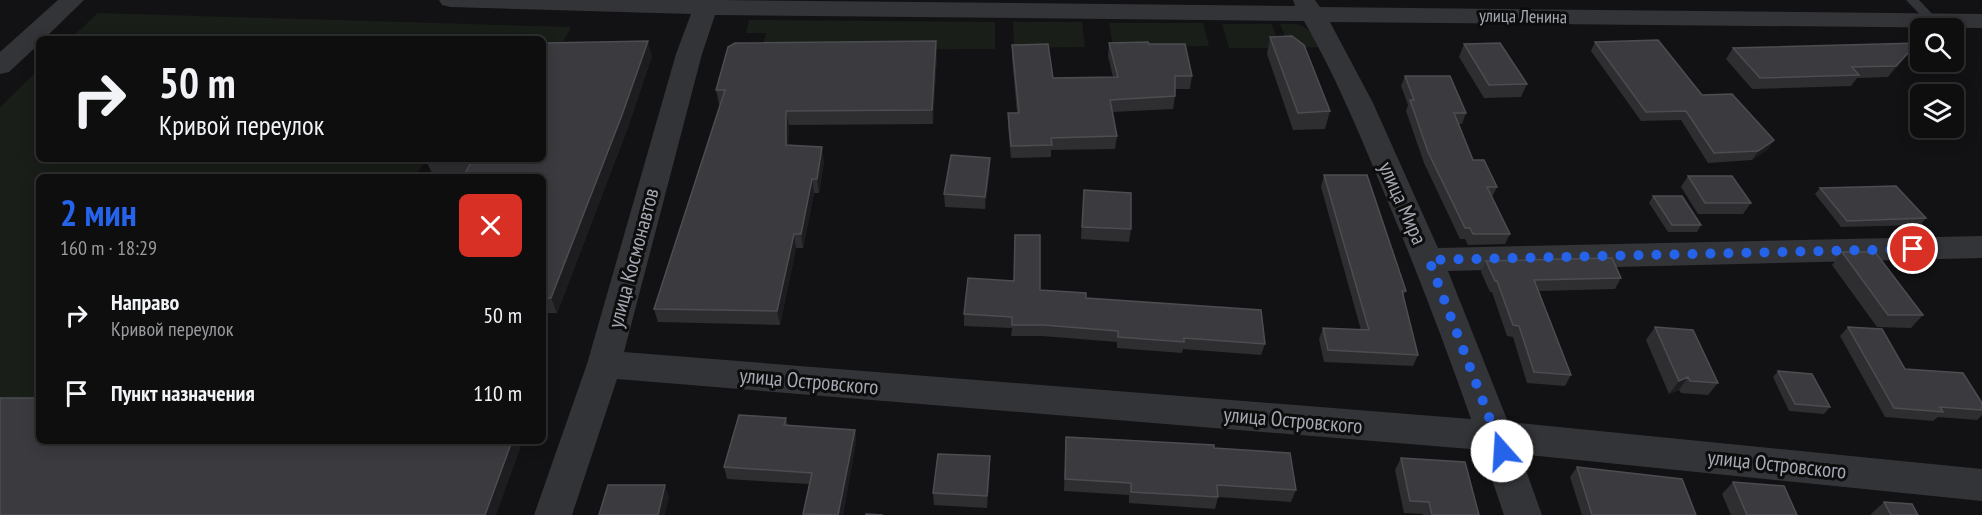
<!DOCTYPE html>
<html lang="ru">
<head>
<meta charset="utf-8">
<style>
  body { margin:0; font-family:"PT Sans Narrow",sans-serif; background:#1c1c1d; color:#f1f3f6; height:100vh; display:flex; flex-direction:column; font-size:22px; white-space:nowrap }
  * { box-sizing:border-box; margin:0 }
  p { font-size:20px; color:#9b9c9e }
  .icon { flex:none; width:33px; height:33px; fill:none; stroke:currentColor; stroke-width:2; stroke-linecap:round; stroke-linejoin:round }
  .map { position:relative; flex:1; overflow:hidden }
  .drawer { position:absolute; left:36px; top:174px; width:510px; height:270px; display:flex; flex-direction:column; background:#0e0e0f; border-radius:9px; box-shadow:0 3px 15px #0003,0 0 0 2px #2e2e2f }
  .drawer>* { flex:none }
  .banner { position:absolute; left:36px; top:36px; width:510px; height:126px; border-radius:9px; box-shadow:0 3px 15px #0003,0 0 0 2px #2e2e2f; background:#0e0e0f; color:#f1f3f6; overflow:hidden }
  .buttons { position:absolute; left:1910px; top:18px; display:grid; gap:12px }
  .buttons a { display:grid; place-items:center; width:54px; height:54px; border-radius:9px; background:#0e0e0f; box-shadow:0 3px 15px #0003,0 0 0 2px #2e2e2f; font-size:30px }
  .pin { position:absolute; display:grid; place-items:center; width:51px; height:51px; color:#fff; margin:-26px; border:3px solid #fff; border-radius:50%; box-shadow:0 2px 6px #0007 }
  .me { position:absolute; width:66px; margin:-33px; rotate:341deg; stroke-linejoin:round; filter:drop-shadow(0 0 4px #0008) }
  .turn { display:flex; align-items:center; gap:21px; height:126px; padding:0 24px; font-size:27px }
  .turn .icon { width:78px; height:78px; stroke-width:2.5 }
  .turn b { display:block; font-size:42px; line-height:51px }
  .round { display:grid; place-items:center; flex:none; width:63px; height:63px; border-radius:9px; background:#1c1c1d }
  .headline { display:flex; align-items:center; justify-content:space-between; height:102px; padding:0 24px }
  h1 { font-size:36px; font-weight:700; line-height:45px; color:#2563eb }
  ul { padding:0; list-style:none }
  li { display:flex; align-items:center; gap:18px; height:78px; padding:0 24px }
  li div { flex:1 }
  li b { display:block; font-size:22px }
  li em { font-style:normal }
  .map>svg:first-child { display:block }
  .green { fill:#191e19 }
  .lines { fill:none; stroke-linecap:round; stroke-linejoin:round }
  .service { fill:#333438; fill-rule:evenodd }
  .minor { fill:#333438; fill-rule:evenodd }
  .wall { fill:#2e2e31 }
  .shaded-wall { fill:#1d1d1f }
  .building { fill:#3b3b3f; stroke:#4b4d51; stroke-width:1.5 }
  .route { stroke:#2563eb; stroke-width:10; stroke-dasharray:0 18 }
  .labels { text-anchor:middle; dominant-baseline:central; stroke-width:6; stroke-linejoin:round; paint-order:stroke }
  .far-street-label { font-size:18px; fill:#a4a9b3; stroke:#0d0d0e }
  .street-label { font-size:21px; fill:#a4a9b3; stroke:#0d0d0e }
</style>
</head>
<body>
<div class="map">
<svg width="1982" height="515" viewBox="0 0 1982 515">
  <rect width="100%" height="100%" fill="#121214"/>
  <path class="green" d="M 98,13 L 571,27 L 560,48 L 543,53 L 543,39 L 70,39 Z
    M 749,20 L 995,22 L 995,49 L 762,50 L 766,33 L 746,33 Z
    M 1013,22 L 1082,22 L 1085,47 L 1014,48 Z
    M 1109,23 L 1203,23 L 1209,46 L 1113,47 Z
    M 1222,24 L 1272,24 L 1280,48 L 1229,48 Z
    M 1280,24 C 1305,23 1308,27 1321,47 L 1290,48 Z
    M 39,69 L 39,159 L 426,159 L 415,177 L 39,177 L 39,404 L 0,403 L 0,107 Z"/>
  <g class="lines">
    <path class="service" d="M 1906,0 L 1919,0 L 1938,20 L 1932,24 L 1928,23 Z"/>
    <path class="minor" d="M 58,0 L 84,0 L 44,39 L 39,39 L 39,44 L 9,72 L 0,74 L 0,52 Z
      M 439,0 L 720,0 L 1295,6 L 1293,0 L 1315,0 L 1320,7 L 1982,14 L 1982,28 L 1330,22 L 1373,103 L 1438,248 L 1982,236 L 1982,258 L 1448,271 L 1508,422 L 1982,469 L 1982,501 L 1520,454 L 1542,515 L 1504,515 L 1482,450 L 617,379 L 572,515 L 534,515 L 587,364 L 676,54 L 691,14 L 451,7 L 442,5 ZM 715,15 L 1304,21 C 1334,73 1357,128 1380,183 C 1413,261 1443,339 1471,419 L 624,352 L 702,54 Z"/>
  </g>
  <path class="wall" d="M 1270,37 L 1330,111 L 1325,129 L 1293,130 L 1267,54 Z
    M 936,41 L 937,54 L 933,124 L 789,125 L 788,146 L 824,161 L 819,193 L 814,193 L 803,248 L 796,248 L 780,325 L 658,322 L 654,309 L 720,104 L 719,104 L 716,90 Z
    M 1595,42 L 1702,95 L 1774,140 L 1768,149 L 1752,160 L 1708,163 L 1681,120 L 1641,121 L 1591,51 Z
    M 1109,43 L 1149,44 L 1192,76 L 1190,89 L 1175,89 L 1175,96 L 1173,109 L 1112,112 L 1117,136 L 1115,149 L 1051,150 L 1051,157 L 1011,158 L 1008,126 L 1008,113 L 1017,113 L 1012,58 L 1012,45 L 1053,78 L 1113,77 L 1108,56 Z
    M 1464,44 L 1527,84 L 1521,97 L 1484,98 L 1459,57 Z
    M 1733,48 L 1908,55 L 1888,77 L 1857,78 L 1851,86 L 1752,89 L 1726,59 Z
    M 652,56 L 627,130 L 557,313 L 543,313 L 543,177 L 466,173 L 432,173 L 425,159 L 543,159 Z
    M 1405,76 L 1466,113 L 1462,124 L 1459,124 L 1473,160 L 1497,187 L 1492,197 L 1510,234 L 1505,244 L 1468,245 L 1465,239 L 1460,239 L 1424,163 L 1406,111 L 1408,105 L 1401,86 Z
    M 990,170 L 985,209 L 945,207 L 944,194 Z
    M 1324,175 L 1406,291 L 1403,296 L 1418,355 L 1413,366 L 1324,362 L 1319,339 L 1323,328 L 1361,330 L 1321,187 Z
    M 1688,176 L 1751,203 L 1743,214 L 1698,214 L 1681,187 Z
    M 1820,188 L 1926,218 L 1920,225 L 1841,227 L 1815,194 Z
    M 1084,190 L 1131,229 L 1129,242 L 1081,239 Z
    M 1653,196 L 1701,225 L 1697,232 L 1668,232 L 1649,203 Z
    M 1842,252 L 1923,315 L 1911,328 L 1877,327 L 1832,265 Z
    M 1486,261 L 1621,278 L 1615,289 L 1539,291 L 1571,375 L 1565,386 L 1527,383 L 1513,337 L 1507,336 L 1492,292 L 1490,292 L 1481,272 Z
    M 1040,290 L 1086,298 L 1265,344 L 1261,355 L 1183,349 L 1182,353 L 1117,348 L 1117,342 L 1042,336 L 1011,336 L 1012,328 L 964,326 L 964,314 Z
    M 1655,327 L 1718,383 L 1708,395 L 1681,393 L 1679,390 L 1669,394 L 1646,340 Z
    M 1848,327 L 1905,369 L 1982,403 L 1982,415 L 1977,420 L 1938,417 L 1933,421 L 1885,417 L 1840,336 Z
    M 1778,371 L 1830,407 L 1824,414 L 1789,411 L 1773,377 Z
    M 786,418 L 788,426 L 855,430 L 856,442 L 843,515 L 803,515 L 809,484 L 727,479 L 724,467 Z
    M 1066,437 L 1214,448 L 1296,490 L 1291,502 L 1218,497 L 1215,509 L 1129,503 L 1129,495 L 1064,491 Z
    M 1401,458 L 1479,515 L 1423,515 L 1423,514 L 1404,513 L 1395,470 Z
    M 1577,467 L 1696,515 L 1582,515 L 1570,477 Z
    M 990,469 L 987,508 L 934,505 L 933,493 Z
    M 1733,482 L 1797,515 L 1731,515 L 1722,494 Z
    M 1884,502 L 1918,515 L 1871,515 L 1871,514 Z"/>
  <path class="shaded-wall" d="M 648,41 L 652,56 L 627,130 L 557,313 L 551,298 Z
    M 936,41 L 937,54 L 933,124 L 932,110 Z
    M 1917,43 L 1908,55 L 1888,77 L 1896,66 Z
    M 786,111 L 789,125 L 788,159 L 786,145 Z
    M 1774,140 L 1768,149 L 1752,160 L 1758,151 Z
    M 822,147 L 824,161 L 819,193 L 817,179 Z
    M 990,158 L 990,170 L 985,209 L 985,197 Z
    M 812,179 L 814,193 L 803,248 L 801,234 Z
    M 794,234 L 796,248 L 780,325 L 777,311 Z
    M 1688,377 L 1679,390 L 1669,394 L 1679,381 Z
    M 855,430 L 856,442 L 843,515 L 838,515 Z
    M 512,441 L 523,441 L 496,515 L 485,515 Z
    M 990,456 L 990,469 L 987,508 L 987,496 Z
    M 665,485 L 669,497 L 665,515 L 658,515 Z"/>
  <path class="building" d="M 1292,36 L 1304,45 L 1330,111 L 1298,113 L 1270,37 Z
    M 1658,40 L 1702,95 L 1732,94 L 1774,140 L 1758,151 L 1714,153 L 1686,111 L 1646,112 L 1595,42 Z
    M 648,41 L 622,115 L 551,298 L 543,298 L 543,177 L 463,177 L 473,159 L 543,159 L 543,50 L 546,43 Z
    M 936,41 L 932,110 L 786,111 L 786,145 L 822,147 L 817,179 L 812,179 L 801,234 L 794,234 L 777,311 L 654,309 L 725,90 L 716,90 L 728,47 L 735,43 Z
    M 1148,42 L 1149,44 L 1185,44 L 1192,76 L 1175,76 L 1175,96 L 1110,100 L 1117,136 L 1051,138 L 1052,145 L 1011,146 L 1008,113 L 1019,113 L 1012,45 L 1048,44 L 1053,78 L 1118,77 L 1109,43 Z
    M 1500,43 L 1527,84 L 1489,85 L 1464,44 Z
    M 1917,43 L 1896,66 L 1852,67 L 1859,75 L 1760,78 L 1733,48 Z
    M 1405,76 L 1450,76 L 1466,113 L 1454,113 L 1473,160 L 1484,160 L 1497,187 L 1487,187 L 1510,234 L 1473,234 L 1470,228 L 1465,228 L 1428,152 L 1410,100 L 1414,100 Z
    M 951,155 L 990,158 L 985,197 L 944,194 Z
    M 1324,175 L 1367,175 L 1406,291 L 1402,291 L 1418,355 L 1328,350 L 1323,328 L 1369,330 Z
    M 1688,176 L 1732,176 L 1751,203 L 1705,203 Z
    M 1896,186 L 1926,218 L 1847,221 L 1820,188 Z
    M 1084,190 L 1131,193 L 1131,229 L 1082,227 Z
    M 1653,196 L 1682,196 L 1701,225 L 1672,225 Z
    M 1015,235 L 1040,235 L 1040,290 L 1086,293 L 1086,298 L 1261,310 L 1265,344 L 1184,338 L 1184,342 L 1118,337 L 1118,331 L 1043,325 L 1012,325 L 1012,317 L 964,314 L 968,278 L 1014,281 Z
    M 1842,252 L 1875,252 L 1923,315 L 1888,315 Z
    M 1612,258 L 1621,278 L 1534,280 L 1571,375 L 1534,372 L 1519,326 L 1513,325 L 1497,281 L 1495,281 L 1486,261 Z
    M 1655,327 L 1693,330 L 1718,383 L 1690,381 L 1688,377 L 1679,381 Z
    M 1848,327 L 1882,329 L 1905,369 L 1963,373 L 1982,403 L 1982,410 L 1940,407 L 1943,412 L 1894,408 Z
    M 1778,371 L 1812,374 L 1830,407 L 1795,404 Z
    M 39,397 L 39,441 L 512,441 L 485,515 L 0,515 L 0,398 L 38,398 Z
    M 739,415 L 786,418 L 784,425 L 855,430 L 838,515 L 803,514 L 812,473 L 724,467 Z
    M 1066,437 L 1214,445 L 1214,448 L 1290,453 L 1296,490 L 1217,485 L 1218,497 L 1131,492 L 1131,483 L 1065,479 Z
    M 938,454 L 990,456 L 987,496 L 933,493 Z
    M 1401,458 L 1465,462 L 1479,515 L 1432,515 L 1429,502 L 1410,501 Z
    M 1577,467 L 1682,479 L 1696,515 L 1592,515 Z
    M 1733,482 L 1784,486 L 1797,515 L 1747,515 Z
    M 608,485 L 665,485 L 658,515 L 599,515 Z
    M 1884,502 L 1912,504 L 1918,515 L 1891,515 Z
    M 866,514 L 883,515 L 866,515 Z"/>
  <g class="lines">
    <path class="route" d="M 1502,451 L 1429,260 L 1913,249"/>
  </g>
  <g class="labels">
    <g class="far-street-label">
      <text transform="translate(1523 16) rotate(1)">улица Ленина</text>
    </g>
    <g class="street-label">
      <text transform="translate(1403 203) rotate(66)">улица Мира</text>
      <text transform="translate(633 258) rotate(-75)">улица Космонавтов</text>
      <text transform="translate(809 381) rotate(5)">улица Островского</text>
      <text transform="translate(1293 420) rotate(5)">улица Островского</text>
      <text transform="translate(1777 464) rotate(6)">улица Островского</text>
    </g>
  </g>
</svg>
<div class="buttons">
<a><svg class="icon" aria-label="search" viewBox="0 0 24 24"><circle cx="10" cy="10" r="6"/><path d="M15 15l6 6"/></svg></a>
<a><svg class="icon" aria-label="layers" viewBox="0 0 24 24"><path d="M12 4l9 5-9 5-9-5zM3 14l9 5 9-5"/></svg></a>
</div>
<div class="pin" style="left:1913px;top:249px;background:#d93025"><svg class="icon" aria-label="arrive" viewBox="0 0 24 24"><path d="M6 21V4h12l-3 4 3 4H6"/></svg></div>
<svg class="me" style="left:1502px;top:451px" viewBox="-20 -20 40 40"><circle r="19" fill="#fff"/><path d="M0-13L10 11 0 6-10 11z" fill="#2563eb"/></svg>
<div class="banner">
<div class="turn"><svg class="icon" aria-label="right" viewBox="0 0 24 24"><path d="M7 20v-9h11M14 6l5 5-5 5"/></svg><div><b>50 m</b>Кривой переулок</div></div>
</div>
<section class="drawer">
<div class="headline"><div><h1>2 мин</h1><p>160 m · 18:29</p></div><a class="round" style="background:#d93025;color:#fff"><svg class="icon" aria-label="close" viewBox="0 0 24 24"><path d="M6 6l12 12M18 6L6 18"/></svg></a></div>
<ul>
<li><svg class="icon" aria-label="right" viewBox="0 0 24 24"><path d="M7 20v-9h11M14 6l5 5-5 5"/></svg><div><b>Направо</b><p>Кривой переулок</p></div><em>50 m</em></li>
<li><svg class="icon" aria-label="arrive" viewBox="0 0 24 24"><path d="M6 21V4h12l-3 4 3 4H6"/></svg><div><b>Пункт назначения</b></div><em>110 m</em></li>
</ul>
</section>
</div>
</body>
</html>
